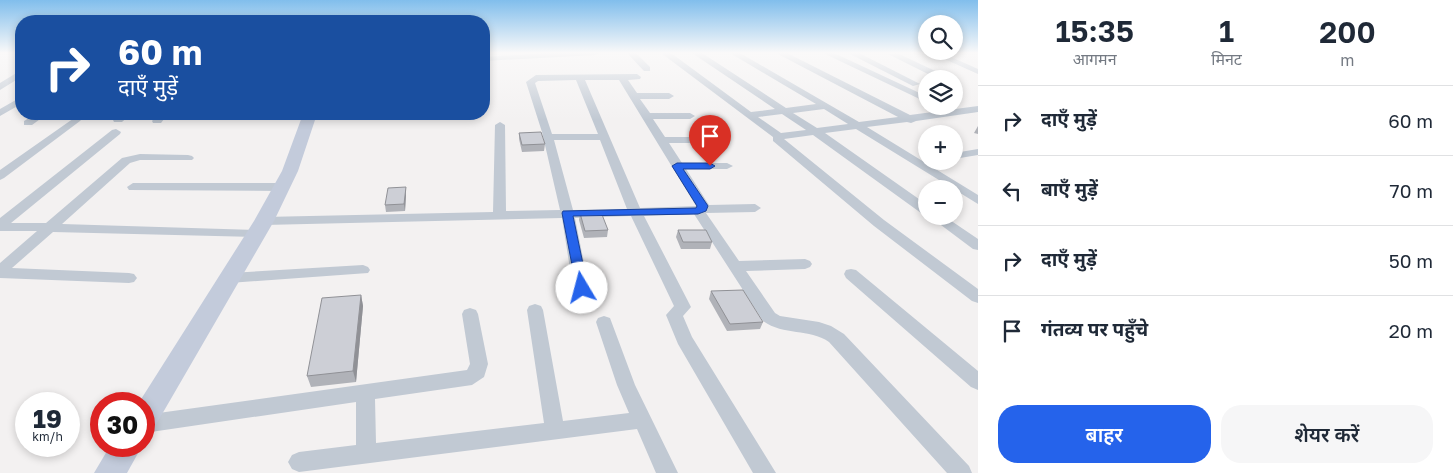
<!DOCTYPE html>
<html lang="hi">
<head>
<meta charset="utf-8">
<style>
  body { margin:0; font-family:"Golos Text","Noto Sans Devanagari",sans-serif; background:#f6f6f7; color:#1f2937; height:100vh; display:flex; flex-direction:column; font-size:19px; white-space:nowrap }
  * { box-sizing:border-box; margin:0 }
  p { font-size:16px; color:#747a83 }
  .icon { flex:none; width:28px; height:28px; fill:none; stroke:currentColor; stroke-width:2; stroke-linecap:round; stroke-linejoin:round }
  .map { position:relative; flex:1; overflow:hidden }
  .drawer { display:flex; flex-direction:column; background:#fff; width:475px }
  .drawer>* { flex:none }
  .top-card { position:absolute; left:15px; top:15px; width:475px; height:105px; border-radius:20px; box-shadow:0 2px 8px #0003; background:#1a4fa0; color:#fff; overflow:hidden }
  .fabs { position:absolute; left:918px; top:15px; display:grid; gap:10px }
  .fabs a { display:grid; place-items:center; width:45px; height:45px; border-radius:50%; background:#fff; box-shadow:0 2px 8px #0003; font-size:25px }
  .speed { position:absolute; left:15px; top:392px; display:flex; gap:10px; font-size:25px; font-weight:700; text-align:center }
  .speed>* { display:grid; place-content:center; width:65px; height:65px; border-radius:50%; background:#fff; box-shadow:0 2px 8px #0003; line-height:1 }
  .speed small { font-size:12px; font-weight:400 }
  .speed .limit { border:8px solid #d22; background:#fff; color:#111 }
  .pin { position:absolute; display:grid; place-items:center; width:42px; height:42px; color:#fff; margin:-51px -21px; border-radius:50% 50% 50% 0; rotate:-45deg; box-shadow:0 0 5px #0007 }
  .pin .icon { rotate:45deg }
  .me { position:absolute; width:55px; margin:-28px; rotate:352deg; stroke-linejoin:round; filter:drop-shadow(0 0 4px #0008) }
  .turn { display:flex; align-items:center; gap:18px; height:105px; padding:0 20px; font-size:22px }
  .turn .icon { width:65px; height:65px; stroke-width:2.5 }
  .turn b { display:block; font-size:35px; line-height:42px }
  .eta { display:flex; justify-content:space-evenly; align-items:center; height:85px; text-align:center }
  .eta b { font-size:30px; font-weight:600; line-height:35px }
  .action { display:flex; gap:10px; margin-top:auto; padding:10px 20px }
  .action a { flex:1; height:58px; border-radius:20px; background:#2563eb; color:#fff; font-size:20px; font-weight:600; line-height:58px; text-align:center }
  .action a+a { background:#f6f6f7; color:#1f2937 }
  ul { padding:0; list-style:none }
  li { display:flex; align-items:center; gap:15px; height:70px; padding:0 20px; border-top:1px solid #e0e1e3 }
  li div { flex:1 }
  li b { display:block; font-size:19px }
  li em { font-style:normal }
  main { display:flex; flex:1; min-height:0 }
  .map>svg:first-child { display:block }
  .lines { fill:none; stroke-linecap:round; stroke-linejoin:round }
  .street { fill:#c1c9d3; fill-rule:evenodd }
  .secondary { fill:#c3cbdb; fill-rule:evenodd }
  .wall { fill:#b0b2b8 }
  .shaded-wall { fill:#909196 }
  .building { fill:#cdcfd6; stroke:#909196 }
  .route { fill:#2563eb; stroke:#184099 }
</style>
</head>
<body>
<main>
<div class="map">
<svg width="978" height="473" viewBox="0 0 978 473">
  <rect width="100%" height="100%" fill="#f3f1f1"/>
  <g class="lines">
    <path class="street" d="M 544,53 L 599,53 L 595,55 L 484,61 L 484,57 Z
      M 627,53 L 636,53 L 650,67 L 650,71 L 644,71 Z
      M 661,53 L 671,53 L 751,112 L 775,109 L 692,53 L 702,53 L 786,108 L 816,104 L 730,53 L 740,53 L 859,122 L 898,117 L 776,53 L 787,53 L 910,115 L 978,106 L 978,112 L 916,121 L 911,123 L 907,122 L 867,127 L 978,195 L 978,204 L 856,129 L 825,133 L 926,204 L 926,214 L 921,213 L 813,135 L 784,139 L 884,220 L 978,289 L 978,303 L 972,301 L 874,226 L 773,141 L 773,137 ZM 824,109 L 848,124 L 817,128 L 793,113 ZM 782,114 L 806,130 L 781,133 L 758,117 Z
      M 823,53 L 834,53 L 926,96 L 926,102 Z
      M 848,53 L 859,53 L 920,84 L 913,86 Z
      M 897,53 L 948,77 L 949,79 L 938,79 L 888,54 Z
      M 931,53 L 942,53 L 978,69 L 978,74 Z
      M 18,72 L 21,72 L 21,77 L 0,90 L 0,83 Z
      M 637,74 L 641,77 L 640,79 L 628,80 L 637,93 L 669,93 L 674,96 L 669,99 L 640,99 L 650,113 L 690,113 L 695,116 L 690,119 L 653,119 L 665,137 L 700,137 L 705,140 L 700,143 L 669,143 L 682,163 L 727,163 L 733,166 L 727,169 L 686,169 L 709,205 L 755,204 L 761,208 L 755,212 L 706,213 L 739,261 L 805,259 L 810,261 L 812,264 L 810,267 L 805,269 L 746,271 L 775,313 L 780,316 L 819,322 L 831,326 L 844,334 L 969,466 L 972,473 L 947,473 L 829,342 C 809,328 784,336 763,321 L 694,214 L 644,216 L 691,307 L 683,316 L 692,337 L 776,473 L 753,473 L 678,344 L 666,315 L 674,306 L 631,216 L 575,218 L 589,288 L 586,292 L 581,293 L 576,292 L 573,288 L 562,218 L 264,225 L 257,221 L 264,217 L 493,212 L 495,125 L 500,122 L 505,125 L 506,211 L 560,210 L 542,132 L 526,82 L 536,75 ZM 576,80 L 598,134 L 552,134 L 535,83 L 538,81 ZM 585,80 L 619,80 L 696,206 L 640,208 ZM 554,140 L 600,140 L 627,209 L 573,210 Z
      M 21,97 L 21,104 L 0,116 L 0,109 Z
      M 36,114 L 47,114 L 32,125 L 24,125 L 24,121 Z
      M 120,114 L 131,114 L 122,122 L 114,122 L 113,120 Z
      M 158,114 L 168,114 L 161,123 L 153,123 L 152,121 Z
      M 77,116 L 82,119 L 80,121 L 4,178 L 0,180 L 0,170 Z
      M 116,129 L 121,132 L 120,134 L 11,223 L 46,223 L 122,158 L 140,154 L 188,155 L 192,156 L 194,158 L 192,160 L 140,160 L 130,163 L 62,224 L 256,230 L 263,234 L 261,237 L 53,232 L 12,268 L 129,273 L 134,274 L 137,278 L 134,282 L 129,283 L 0,278 L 0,263 L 37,231 L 0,231 L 0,218 L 112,130 Z
      M 978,149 L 978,155 L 954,159 L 954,153 Z
      M 133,183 L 281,183 L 287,187 L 281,191 L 129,190 L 127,187 Z
      M 929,216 L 944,216 L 978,239 L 978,250 L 973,249 Z
      M 363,265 L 368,267 L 370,270 L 368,273 L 229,283 L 224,282 L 221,278 L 224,274 L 229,273 Z
      M 851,269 L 856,270 L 978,371 L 978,390 L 971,387 L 846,278 L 844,274 L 846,270 Z
      M 535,304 L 541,306 L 543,310 L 563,421 L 629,413 L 617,385 L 596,322 L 598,318 L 604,316 L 610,318 L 635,385 L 678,473 L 656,473 L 637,429 L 299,472 L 292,469 L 288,462 L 292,455 L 299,452 L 356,445 L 356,402 L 144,433 L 144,415 L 467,370 L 470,364 L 462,314 L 464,310 L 470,308 L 476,310 L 478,314 L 488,364 L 484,377 L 472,385 L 375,399 L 376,443 L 544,423 L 527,310 L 529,306 Z"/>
    <path class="secondary" d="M 303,114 L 317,114 L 298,171 L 274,221 L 154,428 L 144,432 L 144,404 L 138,404 L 254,221 L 282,171 Z
      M 110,446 L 142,446 L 127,473 L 94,473 Z"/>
  </g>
  <path class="wall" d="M 978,126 L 978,134 L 974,133 Z
    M 519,133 L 545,144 L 544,151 L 522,152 L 519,139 Z
    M 406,187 L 406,194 L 405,211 L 386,212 L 385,205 Z
    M 580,213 L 608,230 L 607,237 L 584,238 L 579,220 Z
    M 678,230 L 712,242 L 710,249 L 681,249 L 676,237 Z
    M 711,291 L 763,322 L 760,329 L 727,331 L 709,299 Z
    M 361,295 L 363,306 L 356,382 L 311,387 L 307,376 Z"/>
  <path class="shaded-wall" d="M 406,187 L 406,194 L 405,211 L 404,204 Z
    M 361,295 L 363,306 L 356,382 L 353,371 Z"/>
  <path class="building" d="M 541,132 L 545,144 L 522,145 L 519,133 Z
    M 406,187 L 404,204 L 385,205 L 388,188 Z
    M 601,212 L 608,230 L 585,231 L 580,213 Z
    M 678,230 L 706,230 L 712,242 L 683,242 Z
    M 743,290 L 763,322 L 730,324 L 711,291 Z
    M 361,295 L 353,371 L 307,376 L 322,298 Z"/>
  <linearGradient id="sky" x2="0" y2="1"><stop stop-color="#81beec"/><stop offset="0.44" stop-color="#faf9f9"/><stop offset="1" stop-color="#faf9f9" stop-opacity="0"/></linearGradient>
  <rect width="978" height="120" fill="url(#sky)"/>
  <path class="route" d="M 677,163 L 710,163 L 715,166 L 710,169 L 683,169 L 708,206 L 706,211 L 698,214 L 573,216 L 588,288 L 586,291 L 577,291 L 562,213 L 563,211 L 696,208 L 697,206 L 672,166 Z"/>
</svg>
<div class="fabs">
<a><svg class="icon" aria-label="search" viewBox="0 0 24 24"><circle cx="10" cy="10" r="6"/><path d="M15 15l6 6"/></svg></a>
<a><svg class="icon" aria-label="layers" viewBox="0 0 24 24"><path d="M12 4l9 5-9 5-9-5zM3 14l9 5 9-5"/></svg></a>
<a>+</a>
<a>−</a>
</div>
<div class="speed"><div>19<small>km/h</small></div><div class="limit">30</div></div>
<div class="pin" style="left:710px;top:166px;background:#d93025"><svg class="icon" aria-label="arrive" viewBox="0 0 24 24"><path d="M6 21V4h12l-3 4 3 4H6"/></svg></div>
<svg class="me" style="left:582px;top:288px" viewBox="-20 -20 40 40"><circle r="19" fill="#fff"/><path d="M0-13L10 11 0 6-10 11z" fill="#2563eb"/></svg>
<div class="top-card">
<div class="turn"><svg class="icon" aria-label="right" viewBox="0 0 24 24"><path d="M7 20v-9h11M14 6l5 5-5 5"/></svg><div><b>60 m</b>दाएँ मुड़ें</div></div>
</div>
</div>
<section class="drawer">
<div class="eta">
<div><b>15:35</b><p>आगमन</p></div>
<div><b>1</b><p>मिनट</p></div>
<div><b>200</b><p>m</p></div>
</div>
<ul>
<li><svg class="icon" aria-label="right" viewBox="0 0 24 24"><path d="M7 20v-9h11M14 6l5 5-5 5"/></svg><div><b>दाएँ मुड़ें</b></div><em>60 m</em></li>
<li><svg class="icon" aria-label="left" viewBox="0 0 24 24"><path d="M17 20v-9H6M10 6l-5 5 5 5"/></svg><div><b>बाएँ मुड़ें</b></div><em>70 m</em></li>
<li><svg class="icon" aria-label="right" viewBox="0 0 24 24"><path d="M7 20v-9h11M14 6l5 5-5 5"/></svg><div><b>दाएँ मुड़ें</b></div><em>50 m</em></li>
<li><svg class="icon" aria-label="arrive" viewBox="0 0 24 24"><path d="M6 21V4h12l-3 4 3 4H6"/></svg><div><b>गंतव्य पर पहुँचे</b></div><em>20 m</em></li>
</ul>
<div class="action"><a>बाहर</a><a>शेयर करें</a></div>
</section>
</main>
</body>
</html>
